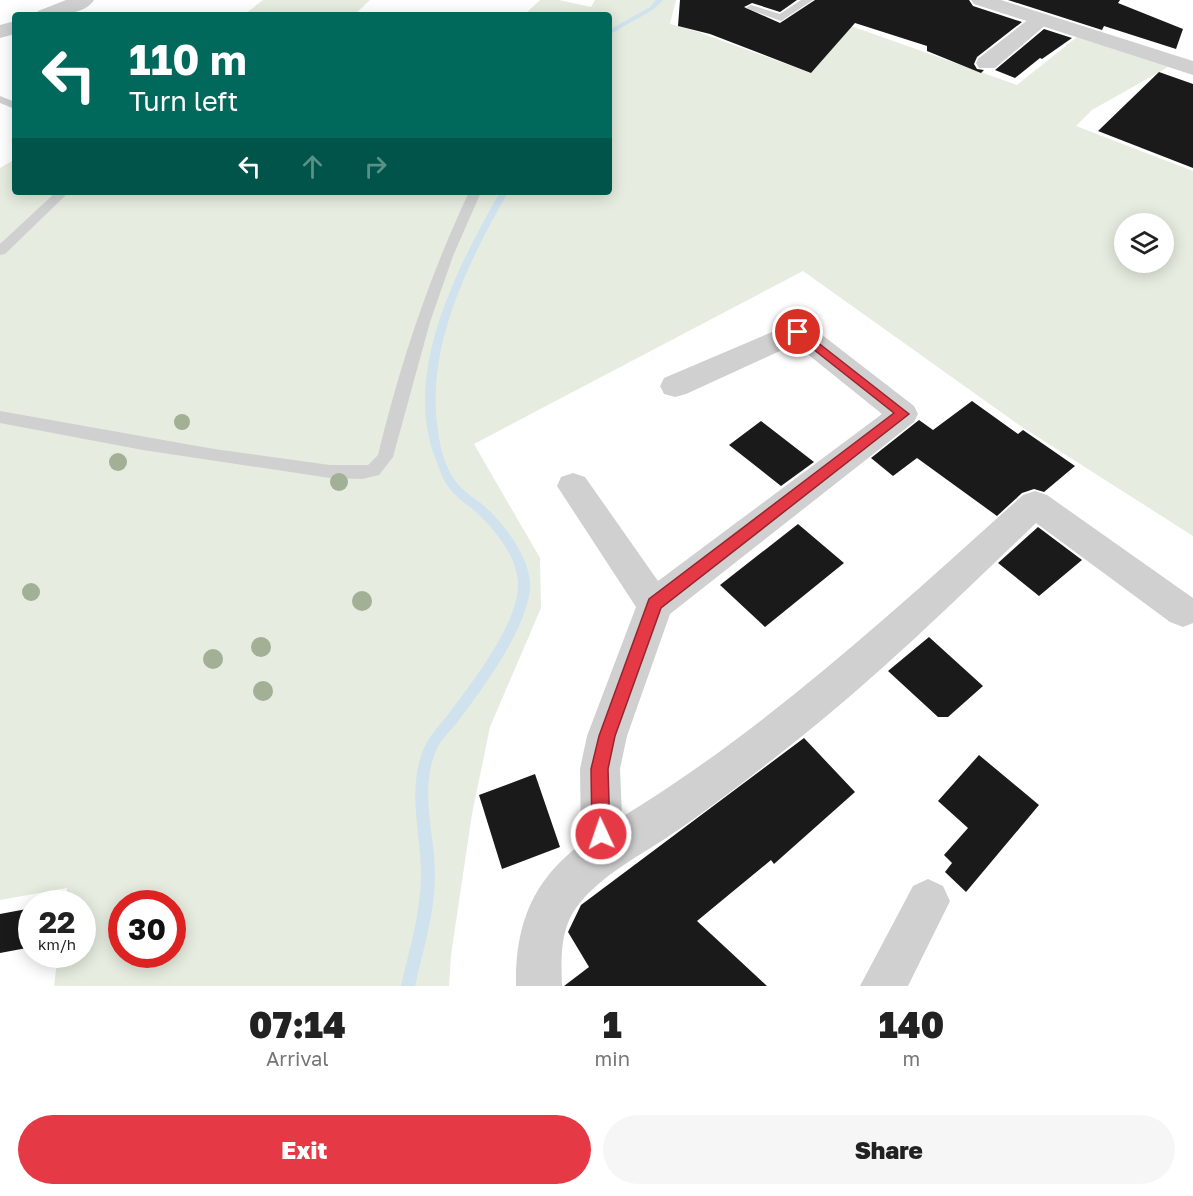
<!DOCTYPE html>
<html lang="en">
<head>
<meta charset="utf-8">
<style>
  body { margin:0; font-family:"Golos Text",sans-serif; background:#f6f6f6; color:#222; height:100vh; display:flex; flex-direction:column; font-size:22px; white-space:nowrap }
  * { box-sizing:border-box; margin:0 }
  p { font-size:20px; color:#767676 }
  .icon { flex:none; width:33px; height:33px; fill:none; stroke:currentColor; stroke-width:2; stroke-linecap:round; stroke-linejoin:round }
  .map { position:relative; height:986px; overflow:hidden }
  .side { display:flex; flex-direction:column; background:#fff; flex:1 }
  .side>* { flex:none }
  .hud { position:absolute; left:12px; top:12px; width:600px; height:183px; border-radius:6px; box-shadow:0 3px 15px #0003; background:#00695c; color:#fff; overflow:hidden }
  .controls { position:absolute; left:1114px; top:213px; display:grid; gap:12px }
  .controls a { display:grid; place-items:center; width:60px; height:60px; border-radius:50%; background:#fff; box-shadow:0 3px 15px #0003; font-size:30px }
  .speed { position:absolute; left:18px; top:890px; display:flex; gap:12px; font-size:30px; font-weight:700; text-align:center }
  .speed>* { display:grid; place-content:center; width:78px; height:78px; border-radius:50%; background:#fff; box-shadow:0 3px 15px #0003; line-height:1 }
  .speed small { font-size:15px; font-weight:400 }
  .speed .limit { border:9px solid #d22; background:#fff; color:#111 }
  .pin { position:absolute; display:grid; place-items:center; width:51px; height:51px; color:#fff; margin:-26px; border:3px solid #fff; border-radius:50%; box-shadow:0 2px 6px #0007 }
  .me { position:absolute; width:66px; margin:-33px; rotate:357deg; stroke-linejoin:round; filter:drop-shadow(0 0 4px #0008) }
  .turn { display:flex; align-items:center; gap:21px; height:126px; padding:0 18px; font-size:27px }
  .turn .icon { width:78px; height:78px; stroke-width:2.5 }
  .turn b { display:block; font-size:42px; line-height:51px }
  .lanes { display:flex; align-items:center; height:57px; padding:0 18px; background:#0003; justify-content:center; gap:30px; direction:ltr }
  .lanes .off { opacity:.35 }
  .eta { display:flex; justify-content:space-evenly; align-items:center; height:102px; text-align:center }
  .eta b { font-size:36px; font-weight:800; line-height:42px }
  .cta { display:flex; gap:12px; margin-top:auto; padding:12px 18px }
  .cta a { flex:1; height:69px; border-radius:36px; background:#e63946; color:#fff; font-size:24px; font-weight:800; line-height:69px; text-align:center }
  .cta a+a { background:#f6f6f6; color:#222 }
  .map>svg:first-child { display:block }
  .green { fill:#e6ecdf; fill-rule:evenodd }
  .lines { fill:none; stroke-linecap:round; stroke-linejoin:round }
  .stream { fill:#cfe2ee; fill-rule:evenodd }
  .building { fill:#1a1a1a }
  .service { fill:#d0d0d0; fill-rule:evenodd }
  .minor { fill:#d0d0d0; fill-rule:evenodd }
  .tertiary { fill:#d0d0d0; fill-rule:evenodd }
  .tree { fill:#a2b095 }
  .route { fill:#e63946; stroke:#96252e; stroke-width:1.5 }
</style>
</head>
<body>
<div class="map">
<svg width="1193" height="986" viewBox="0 0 1193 986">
  <rect width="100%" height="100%" fill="#fff"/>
  <path class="green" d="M 263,0 L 370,0 L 355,14 L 358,15 L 244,15 Z
    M 540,0 L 559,0 L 591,7 L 595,0 L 676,0 L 670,24 L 695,31 L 811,73 L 851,26 L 1017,85 L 1077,37 L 1168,67 L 1092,110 L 1076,126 L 1193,171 L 1193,536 L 1022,427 L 803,271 L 474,444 L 540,558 L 541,608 L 490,727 L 472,814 L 451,955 L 449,986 L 54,986 L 58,954 L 82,954 L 82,903 L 66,903 L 67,888 L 0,900 L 0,168 L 12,161 L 15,163 L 15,192 L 609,192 L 609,15 L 524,15 ZM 1125,224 L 1164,224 L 1164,262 L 1125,262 ZM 122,903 L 172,903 L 172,954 L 122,954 Z"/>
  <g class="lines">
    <path class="stream" d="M 656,0 L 663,0 L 654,9 L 609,35 L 609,30 L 650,7 Z
      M 500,192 L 508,192 C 468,263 425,347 438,431 C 440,448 445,467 456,482 C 463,491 474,498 483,505 C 504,523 533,561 530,590 C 524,634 482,689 456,724 C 448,733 439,742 435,753 C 419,794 436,838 435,879 C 434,915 423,951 415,986 L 401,986 C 409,951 420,915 421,879 C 422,837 407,795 422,753 C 427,739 437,728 447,716 C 471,684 517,626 518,586 C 519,559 496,531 477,513 C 468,505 458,499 450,489 C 444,482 441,473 438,465 C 399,377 457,268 500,192 Z"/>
  </g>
  <path class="building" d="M 680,0 L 797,0 L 780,12 L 752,3 L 744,7 L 780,23 L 815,0 L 969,0 L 973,6 L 1022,22 L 977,57 L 974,64 L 977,69 L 984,70 L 981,73 L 927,51 L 927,46 L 855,23 L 811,73 L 710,34 L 678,26 Z
    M 1008,0 L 1120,0 L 1118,3 L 1183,29 L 1176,49 L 1104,26 L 1102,30 Z
    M 1044,29 L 1072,38 L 1042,59 L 1040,58 L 1015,78 L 995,70 Z
    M 1159,72 L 1193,84 L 1193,168 L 1098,131 Z
    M 972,401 L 1018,434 L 1023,430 L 1075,466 L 1044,492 L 1034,489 L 1022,493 L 997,516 L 917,458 L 893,476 L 871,458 L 919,420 L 933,430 Z
    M 761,421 L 814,462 L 781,486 L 729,445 Z
    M 798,524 L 844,563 L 765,627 L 720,585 Z
    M 1038,527 L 1082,560 L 1039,596 L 998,563 Z
    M 929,637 L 983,686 L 948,717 L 938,717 L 888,671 Z
    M 804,738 L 855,792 L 774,864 L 771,860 L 697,921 L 767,986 L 564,986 L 589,967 L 568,932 L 581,905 Z
    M 979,755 L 1039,805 L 966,892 L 945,872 L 952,863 L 944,855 L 968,828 L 938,801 Z
    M 535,774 L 560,847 L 502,869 L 479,795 Z
    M 32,908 L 32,947 L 0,953 L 0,914 Z"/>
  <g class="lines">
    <path class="service" d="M 801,0 L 813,0 L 781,21 L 746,8 L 751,5 L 780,14 Z
      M 0,96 L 15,102 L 15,109 L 0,103 Z
      M 56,192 L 69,192 L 5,254 L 0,255 L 0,244 Z
      M 469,192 L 481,192 L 453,256 L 430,322 L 393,457 L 379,475 L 362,479 L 330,478 L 143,450 L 0,423 L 0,411 L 214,449 L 330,465 L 368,465 L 378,455 C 400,364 429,277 469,192 Z"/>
    <path class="minor" d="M 1041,13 L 1048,15 L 1051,19 L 1048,23 L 995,68 L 979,68 L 976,63 L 979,58 L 1034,15 Z
      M 798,321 L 808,324 L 914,406 L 918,414 L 914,422 L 670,614 L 627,736 L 620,769 L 622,817 C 769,727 896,609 1023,495 L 1035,491 L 1047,495 L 1193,598 L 1193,623 L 1183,627 L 1170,622 L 1036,523 C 951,605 866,688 772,760 C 738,786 705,812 669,836 C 638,857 603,874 579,904 C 560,927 561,957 562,986 L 516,986 C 515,925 532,881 581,844 L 580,769 L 587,736 L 636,607 L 557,486 L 561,477 L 573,473 L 585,477 L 658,581 L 882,414 L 795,344 L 686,394 L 675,397 L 664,394 L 660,386 L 664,378 Z
      M 928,879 L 943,886 L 950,901 L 908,986 L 860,986 L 913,886 Z"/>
    <path class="tertiary" d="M 66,0 L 94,0 C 83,17 52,15 35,15 L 38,11 Z
      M 971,0 L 1001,0 L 1193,61 L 1193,75 L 974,4 Z
      M 15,21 L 15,34 L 0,38 L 0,25 Z"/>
  </g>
  <g class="tree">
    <circle cx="182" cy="422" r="8"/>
    <circle cx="118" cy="462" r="9"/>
    <circle cx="339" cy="482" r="9"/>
    <circle cx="31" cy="592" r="9"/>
    <circle cx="362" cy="601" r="10"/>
    <circle cx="261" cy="647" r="10"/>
    <circle cx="213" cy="659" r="10"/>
    <circle cx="263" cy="691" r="10"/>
  </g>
  <path class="route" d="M 798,327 L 909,414 L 661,608 L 615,736 L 608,769 L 610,834 L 607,840 L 601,843 L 595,840 L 592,834 L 591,769 L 599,736 L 649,599 L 894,413 L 794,334 L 792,332 Z"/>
</svg>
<div class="controls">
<a><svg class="icon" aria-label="layers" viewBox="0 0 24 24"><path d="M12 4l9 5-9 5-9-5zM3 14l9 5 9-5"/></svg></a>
</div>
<div class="speed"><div>22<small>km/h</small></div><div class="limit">30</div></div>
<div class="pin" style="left:798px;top:332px;background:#d93025"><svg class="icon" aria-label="arrive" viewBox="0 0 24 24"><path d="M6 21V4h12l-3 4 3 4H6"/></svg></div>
<svg class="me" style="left:601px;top:834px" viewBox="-20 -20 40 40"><circle r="17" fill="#e63946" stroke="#fff" stroke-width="3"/><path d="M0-11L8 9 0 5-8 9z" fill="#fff"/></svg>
<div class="hud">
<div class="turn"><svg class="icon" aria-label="left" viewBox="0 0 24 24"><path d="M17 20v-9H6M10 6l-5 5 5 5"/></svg><div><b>110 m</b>Turn left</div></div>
<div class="lanes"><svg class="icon" aria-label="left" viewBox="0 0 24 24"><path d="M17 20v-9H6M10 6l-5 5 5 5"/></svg><svg class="icon off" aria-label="ahead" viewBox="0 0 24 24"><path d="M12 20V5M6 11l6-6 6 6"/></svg><svg class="icon off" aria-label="right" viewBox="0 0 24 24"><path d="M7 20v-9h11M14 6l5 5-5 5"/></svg></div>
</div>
</div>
<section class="side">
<div class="eta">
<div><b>07:14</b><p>Arrival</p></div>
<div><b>1</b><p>min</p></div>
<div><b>140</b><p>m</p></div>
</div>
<div class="cta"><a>Exit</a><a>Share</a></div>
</section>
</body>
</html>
